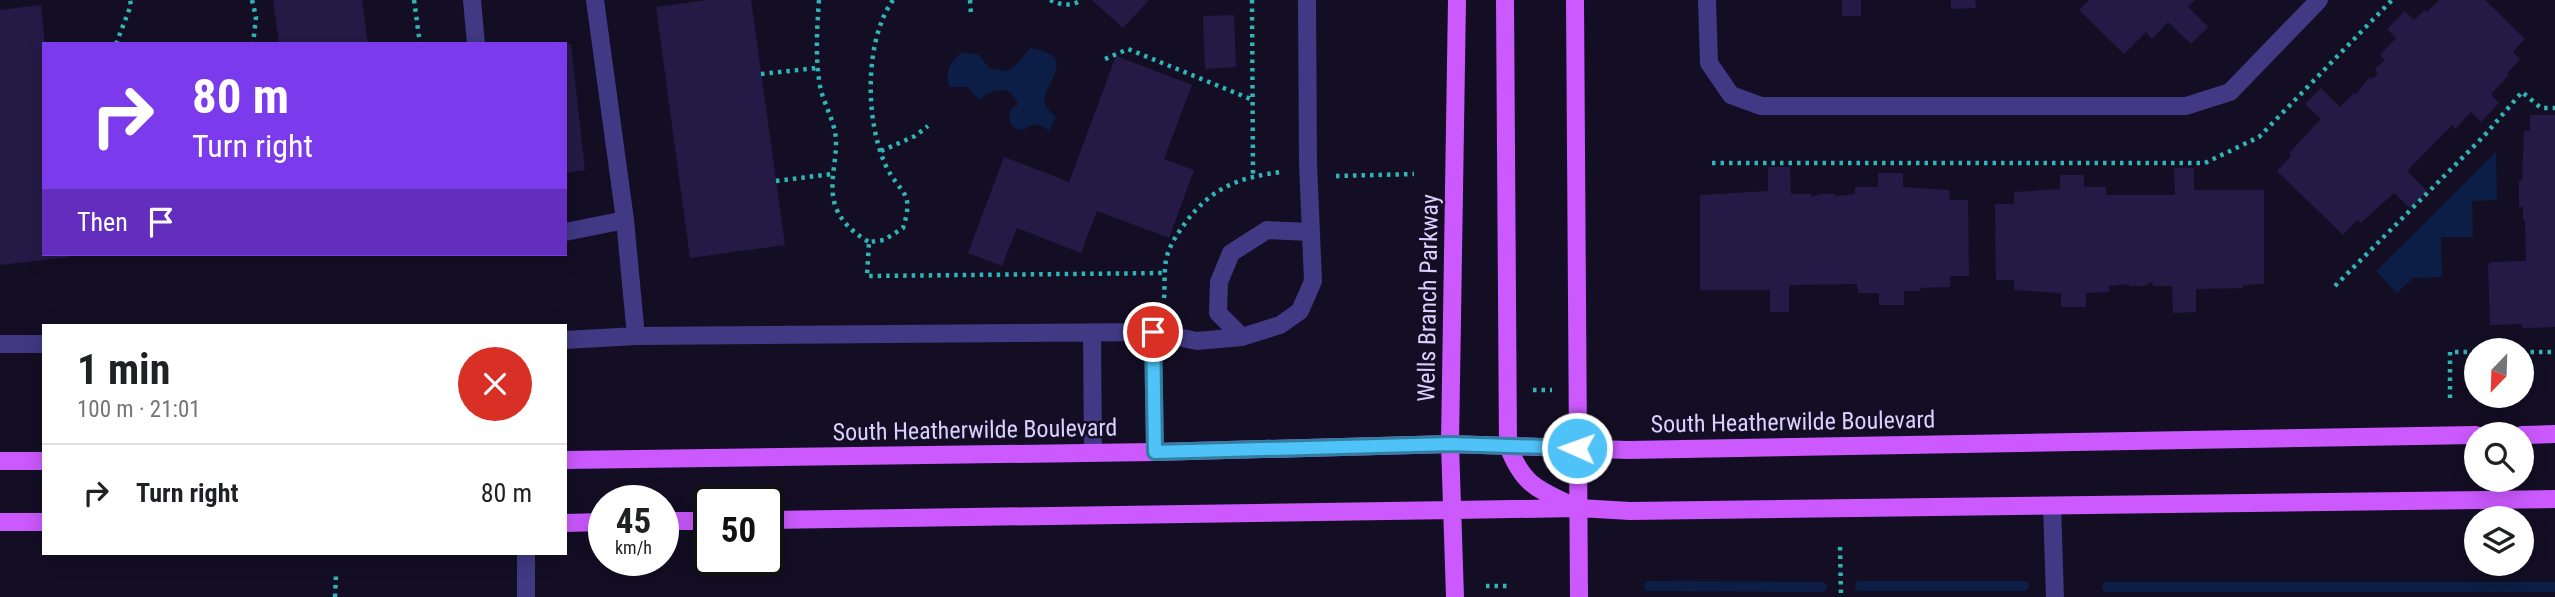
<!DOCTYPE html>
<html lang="en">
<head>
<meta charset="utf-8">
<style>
  body { margin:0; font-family:"Roboto Condensed",sans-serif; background:#f6f6f6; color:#202124; height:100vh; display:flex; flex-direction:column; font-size:26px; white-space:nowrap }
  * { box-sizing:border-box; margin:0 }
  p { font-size:23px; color:#757577 }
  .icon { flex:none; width:38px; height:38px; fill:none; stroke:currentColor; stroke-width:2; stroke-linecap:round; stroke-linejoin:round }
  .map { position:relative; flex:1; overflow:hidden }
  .details { position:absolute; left:42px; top:324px; width:525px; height:231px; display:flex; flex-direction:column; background:#fff; border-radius:0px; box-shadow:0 4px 18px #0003 }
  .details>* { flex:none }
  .banner { position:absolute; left:42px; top:42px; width:525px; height:214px; border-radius:0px; box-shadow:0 4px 18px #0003; background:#7c3aed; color:#fff; overflow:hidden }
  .needle { width:46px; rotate:203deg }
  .fabs { position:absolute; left:2464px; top:338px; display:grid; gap:14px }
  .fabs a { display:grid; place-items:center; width:70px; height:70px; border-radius:50%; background:#fff; box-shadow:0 4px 18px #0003; font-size:35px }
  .speed { position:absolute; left:588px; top:485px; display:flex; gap:14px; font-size:35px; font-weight:700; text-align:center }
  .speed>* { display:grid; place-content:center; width:91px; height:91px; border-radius:50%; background:#fff; box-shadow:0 4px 18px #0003; line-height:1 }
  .speed small { font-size:18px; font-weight:400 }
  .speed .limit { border:4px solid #111; border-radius:10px; background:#fff; color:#111 }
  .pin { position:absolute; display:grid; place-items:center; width:60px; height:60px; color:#fff; margin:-30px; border:4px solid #fff; border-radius:50%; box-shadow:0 2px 7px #0007 }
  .me { position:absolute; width:77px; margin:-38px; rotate:272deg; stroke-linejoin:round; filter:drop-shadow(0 0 5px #0008) }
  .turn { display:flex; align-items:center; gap:24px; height:147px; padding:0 35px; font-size:32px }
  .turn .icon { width:91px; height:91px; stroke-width:2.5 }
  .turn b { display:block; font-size:49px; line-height:60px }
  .then { display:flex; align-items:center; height:66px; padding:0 35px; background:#0003; gap:14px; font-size:26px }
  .round { display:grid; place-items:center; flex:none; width:74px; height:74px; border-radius:37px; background:#f6f6f6 }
  .headline { display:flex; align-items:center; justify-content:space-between; height:119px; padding:0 35px }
  h1 { font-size:42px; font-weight:700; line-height:52px }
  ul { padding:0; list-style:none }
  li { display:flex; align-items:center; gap:21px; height:98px; padding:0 35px; border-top:2px solid #e0e0e0 }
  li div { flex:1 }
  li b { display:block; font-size:26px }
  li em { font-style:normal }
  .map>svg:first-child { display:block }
  .water { fill:#0c1e45 }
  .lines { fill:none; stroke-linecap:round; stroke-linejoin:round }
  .stream { stroke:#0c1e45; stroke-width:10 }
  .building { fill:#251a45 }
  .path { stroke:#2fb5b5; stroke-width:4.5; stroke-dasharray:3.5 5; stroke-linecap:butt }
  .minor { stroke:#413983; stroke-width:18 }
  .major { stroke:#cb59fe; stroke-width:18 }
  .route-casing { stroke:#337fa1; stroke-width:18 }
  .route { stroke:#4fc3f7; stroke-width:12 }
  .labels { text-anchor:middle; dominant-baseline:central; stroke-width:5; stroke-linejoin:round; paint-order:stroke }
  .street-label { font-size:24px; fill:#d9d1ff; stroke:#130e24 }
</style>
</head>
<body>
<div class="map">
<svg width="2555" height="597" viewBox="0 0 2555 597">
  <rect width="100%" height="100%" fill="#130e24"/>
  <path class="water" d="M 1030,48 C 1083,56 1040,85 1045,104 C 1047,109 1052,113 1056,117 L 1049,131 C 1040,123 1032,122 1024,130 C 1010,130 1007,120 1011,109 L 1018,105 C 1011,84 994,88 979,100 L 967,87 L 950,87 C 943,73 950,63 961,53 L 978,54 L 989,68 L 1006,71 L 1016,65 Z
    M 2496,152 L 2497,200 L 2472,201 L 2473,237 L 2441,237 L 2442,277 L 2413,278 L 2397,293 L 2376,271 Z"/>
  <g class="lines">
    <path class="stream" d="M 1649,586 L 1822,587
      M 1860,586 L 2024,586
      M 2107,587 L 2555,587"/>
  </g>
  <path class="building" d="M 273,0 L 362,0 L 368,44 L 279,44 Z
    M 708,0 L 751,0 L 785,245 L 690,258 L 656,7 Z
    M 1092,0 L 1149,0 L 1123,28 Z
    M 1842,0 L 1861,0 L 1861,16 L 1842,16 Z
    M 1951,0 L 1975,0 L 1976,8 L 1951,9 Z
    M 2089,0 L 2195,0 L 2188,7 L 2208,27 L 2191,44 L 2168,22 L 2152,39 L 2146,32 L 2124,54 L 2079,10 Z
    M 2439,0 L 2485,0 L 2525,39 L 2513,52 L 2520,59 L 2507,73 L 2509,75 L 2491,94 L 2499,103 L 2481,122 L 2471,112 L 2455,129 L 2452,125 L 2407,171 L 2427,191 L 2410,208 L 2394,193 L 2361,223 L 2357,220 L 2343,235 L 2277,171 L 2291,156 L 2289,153 L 2321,119 L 2305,104 L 2321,88 L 2340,107 L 2354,93 L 2356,94 L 2370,77 L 2372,79 L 2378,74 L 2375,71 L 2377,67 L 2385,60 L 2380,55 L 2396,38 L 2387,29 L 2405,11 L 2414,20 L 2425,10 L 2427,12 Z
    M 41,5 L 45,44 L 44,254 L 69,254 L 70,257 L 0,265 L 0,10 Z
    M 1234,15 L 1236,67 L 1205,69 L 1203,16 Z
    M 565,44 L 571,44 L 585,170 L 565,173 Z
    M 1116,56 L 1192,85 L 1164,159 L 1194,170 L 1169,238 L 1097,211 L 1081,253 L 1017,228 L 1002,266 L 968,253 L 1004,157 L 1069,182 Z
    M 2530,115 L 2555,115 L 2555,327 L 2522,328 L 2522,324 L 2490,325 L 2488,264 L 2491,262 L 2526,261 L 2525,221 L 2523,220 L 2523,207 L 2519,207 L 2519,181 L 2522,180 L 2524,131 L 2530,131 Z
    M 1768,167 L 1790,167 L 1791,194 L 1811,194 L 1812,197 L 1820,194 L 1835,194 L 1835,196 L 1855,194 L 1855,187 L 1878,187 L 1878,173 L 1903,173 L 1903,187 L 1949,190 L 1950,200 L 1968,200 L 1969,276 L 1950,276 L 1950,287 L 1921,288 L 1920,291 L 1904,291 L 1904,305 L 1879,305 L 1879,293 L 1858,293 L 1857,284 L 1789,285 L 1789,312 L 1770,312 L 1770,290 L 1700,290 L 1700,195 L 1768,191 Z
    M 2174,168 L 2194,168 L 2194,190 L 2264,190 L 2264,284 L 2243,285 L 2243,288 L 2196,289 L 2196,312 L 2173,313 L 2172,286 L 2153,286 L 2152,282 L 2143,286 L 2129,286 L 2129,284 L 2109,286 L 2109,292 L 2086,293 L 2086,307 L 2061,307 L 2061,293 L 2014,290 L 2014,280 L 1996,280 L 1995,204 L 2014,204 L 2014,192 L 2060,189 L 2060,175 L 2084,175 L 2084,187 L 2106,187 L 2106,195 L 2175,195 Z"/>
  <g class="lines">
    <path class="path" d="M 252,0 L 256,17 L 253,44
      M 414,0 L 420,44
      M 819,0 C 817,29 815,57 820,86 C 824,106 836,122 836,143 C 836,165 828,187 836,208 C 843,224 854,233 869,242
      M 893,0 C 864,41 865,121 886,166 C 900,195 915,190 903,228 L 884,240 L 869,242 L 867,276 L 1165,273
      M 970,0 L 971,14
      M 1050,0 C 1061,5 1071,7 1081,0
      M 1252,0 L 1253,175
      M 116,44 L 131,5 L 130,0
      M 1105,59 L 1128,49 L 1253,100
      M 761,74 L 817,68
      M 881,151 L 915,136 L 928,126
      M 1712,163 L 2205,163 L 2259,137 L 2392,0
      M 1336,176 L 1414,174
      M 776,181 L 832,174
      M 2335,286 L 2484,136 L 2522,92 L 2541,108 L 2555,108
      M 1164,298 C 1165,286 1164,272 1166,260 C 1169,246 1177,234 1186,222 C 1212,187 1240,177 1282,172
      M 2522,352 L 2555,352
      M 1533,390 L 1552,390
      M 2450,398 L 2450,352 L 2476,352
      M 1840,547 L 1841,597
      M 1486,586 L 1509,586
      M 335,597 L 336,575"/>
    <path class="minor" d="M 472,0 L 476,44
      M 595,0 L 625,220 L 636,336
      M 1707,0 L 1709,63 L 1731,95 L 1761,106 L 2186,106 L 2230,92 L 2319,0
      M 565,232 L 625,220
      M 1153,332 L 1155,452
      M 1092,333 L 1093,452
      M 1242,337 L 1218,313 L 1219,282 L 1231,253 L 1267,230 L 1311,232
      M 565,340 L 636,336 L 1153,332 L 1197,341 L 1242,337 L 1280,325 L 1300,311 L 1313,281 L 1308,163 L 1307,0
      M 0,344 L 44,344
      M 2052,506 L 2055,597
      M 526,553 L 526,597"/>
    <path class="major" d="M 1505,0 L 1508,446 C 1523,485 1537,489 1573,506
      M 1575,0 L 1579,597
      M 2522,435 L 2555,434
      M 565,460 L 1155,452 L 1450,444 L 1628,450 L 2476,435
      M 0,461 L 44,461
      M 768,520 L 1454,510 L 1579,508 L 1630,511 L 2555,499
      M 663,521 L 709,521
      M 0,522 L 44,522
      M 565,523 L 604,522
      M 1455,597 L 1450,444 L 1457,0"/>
  </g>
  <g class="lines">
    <defs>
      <path id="route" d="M 1153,332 L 1155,452 L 1450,444 L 1577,448"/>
    </defs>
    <use href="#route" class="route-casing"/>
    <use href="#route" class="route"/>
  </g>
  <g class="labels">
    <g class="street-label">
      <text transform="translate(1428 298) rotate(-89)">Wells Branch Parkway</text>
      <text transform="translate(1793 422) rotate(-1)">South Heatherwilde Boulevard</text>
      <text transform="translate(975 430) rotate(-1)">South Heatherwilde Boulevard</text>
    </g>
  </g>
</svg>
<div class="fabs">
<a><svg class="needle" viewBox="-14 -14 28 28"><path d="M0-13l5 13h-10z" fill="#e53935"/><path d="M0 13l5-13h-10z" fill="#757577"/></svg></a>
<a><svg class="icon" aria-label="search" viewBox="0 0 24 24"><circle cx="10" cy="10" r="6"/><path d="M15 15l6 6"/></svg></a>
<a><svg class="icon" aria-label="layers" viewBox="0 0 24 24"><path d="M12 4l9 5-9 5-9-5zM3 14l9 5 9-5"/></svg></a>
</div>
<div class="speed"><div>45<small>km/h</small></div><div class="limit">50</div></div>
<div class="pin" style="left:1153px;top:332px;background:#d93025"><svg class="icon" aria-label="arrive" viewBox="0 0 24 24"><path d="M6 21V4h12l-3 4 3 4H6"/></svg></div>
<svg class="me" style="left:1577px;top:448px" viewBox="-20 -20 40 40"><circle r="17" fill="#4fc3f7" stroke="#fff" stroke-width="3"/><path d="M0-11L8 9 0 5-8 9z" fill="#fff"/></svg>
<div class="banner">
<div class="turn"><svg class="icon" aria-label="right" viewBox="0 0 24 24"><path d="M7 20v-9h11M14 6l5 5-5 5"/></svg><div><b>80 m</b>Turn right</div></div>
<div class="then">Then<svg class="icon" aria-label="arrive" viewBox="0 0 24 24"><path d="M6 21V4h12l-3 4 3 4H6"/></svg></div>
</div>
<section class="details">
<div class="headline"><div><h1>1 min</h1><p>100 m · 21:01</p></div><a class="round" style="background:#d93025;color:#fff"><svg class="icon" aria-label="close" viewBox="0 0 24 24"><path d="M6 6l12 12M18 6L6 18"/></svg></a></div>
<ul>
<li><svg class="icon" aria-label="right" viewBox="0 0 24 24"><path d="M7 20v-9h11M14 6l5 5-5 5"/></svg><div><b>Turn right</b></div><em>80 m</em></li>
</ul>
</section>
</div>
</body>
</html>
